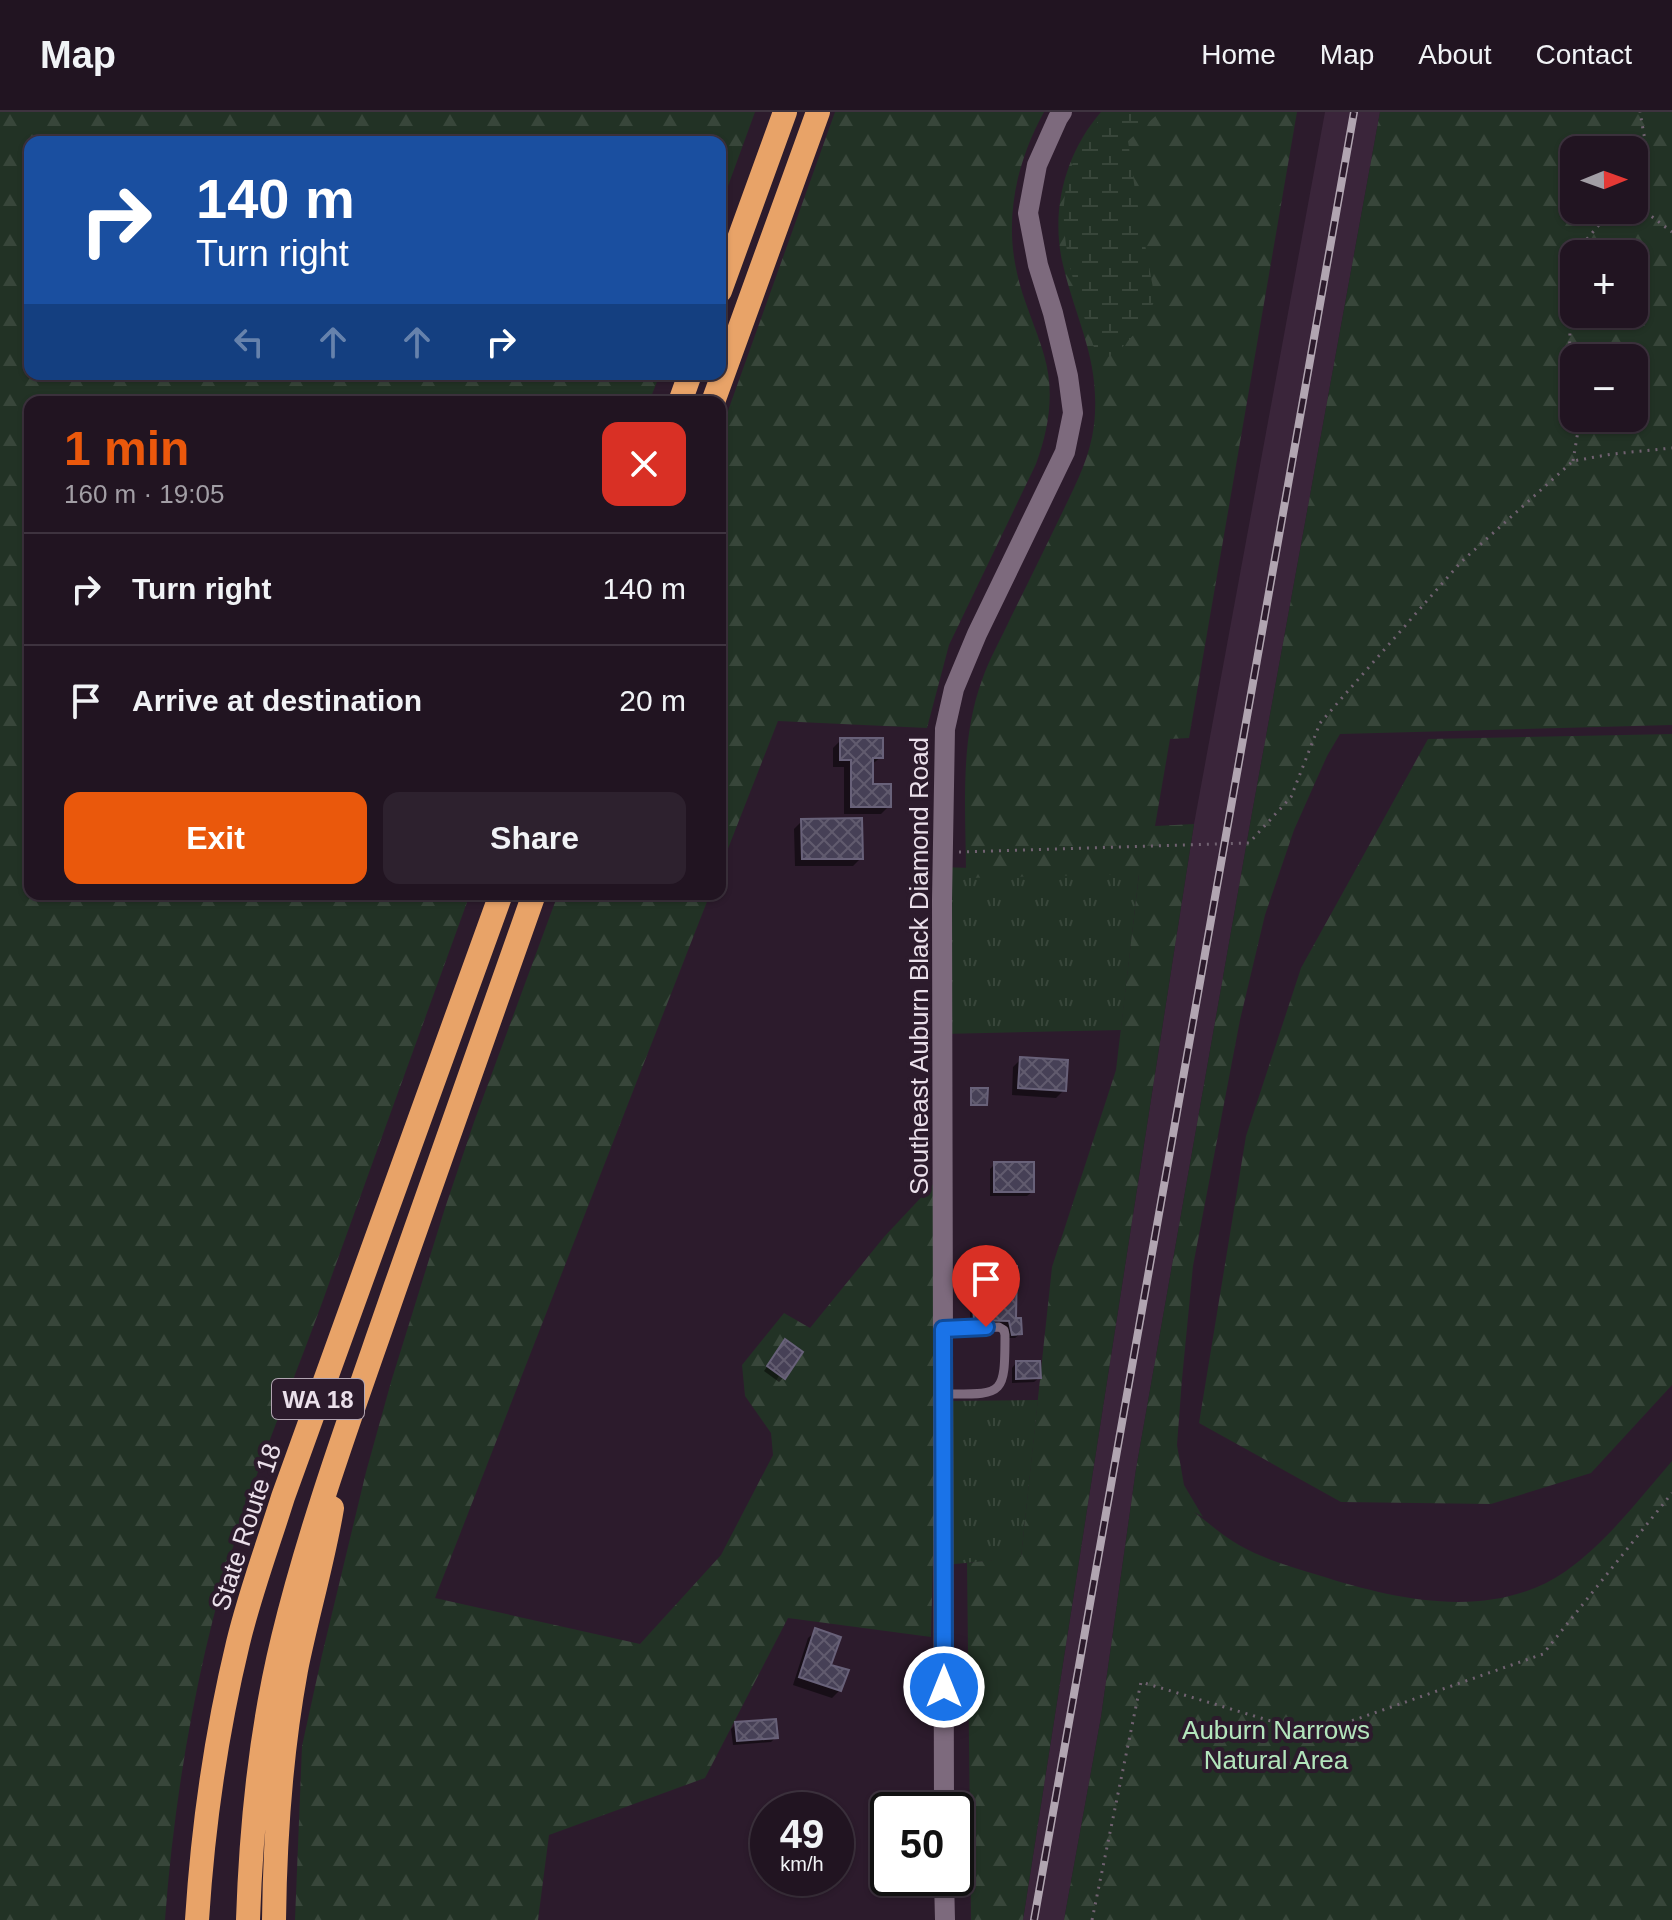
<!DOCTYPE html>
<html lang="en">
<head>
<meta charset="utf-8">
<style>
  body { margin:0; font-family:Arial,sans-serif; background:#2d212e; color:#f1f3f6; height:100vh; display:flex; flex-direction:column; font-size:30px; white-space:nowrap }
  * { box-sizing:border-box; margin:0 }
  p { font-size:26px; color:#a29ea5 }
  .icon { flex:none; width:44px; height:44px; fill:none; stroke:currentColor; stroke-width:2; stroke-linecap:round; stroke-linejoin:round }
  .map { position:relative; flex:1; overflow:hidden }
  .sheet { position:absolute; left:24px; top:284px; width:702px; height:504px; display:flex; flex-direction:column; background:#211421; border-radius:16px; box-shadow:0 2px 6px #0004,0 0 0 2px #3e333f }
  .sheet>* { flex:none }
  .hud { position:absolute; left:24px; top:24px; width:702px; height:244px; border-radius:16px; box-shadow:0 2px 6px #0004,0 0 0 2px #3e333f; background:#1a4fa0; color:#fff; overflow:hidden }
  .needle { width:52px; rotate:89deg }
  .controls { position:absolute; left:1560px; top:24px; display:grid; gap:16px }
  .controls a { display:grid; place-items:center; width:88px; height:88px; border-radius:16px; background:#211421; box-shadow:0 2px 6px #0004,0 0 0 2px #3e333f; font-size:40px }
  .speed { position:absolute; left:750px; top:1680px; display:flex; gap:16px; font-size:40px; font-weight:700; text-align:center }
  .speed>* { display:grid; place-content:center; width:104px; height:104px; border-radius:50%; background:#211421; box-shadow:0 2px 6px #0004,0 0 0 2px #3e333f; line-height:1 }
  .speed small { font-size:20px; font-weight:400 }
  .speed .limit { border:4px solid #111; border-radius:12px; background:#fff; color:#111 }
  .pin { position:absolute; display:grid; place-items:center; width:68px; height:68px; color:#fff; margin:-82px -34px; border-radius:50% 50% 50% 0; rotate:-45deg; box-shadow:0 0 8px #0007 }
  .pin .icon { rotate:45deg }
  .me { position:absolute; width:88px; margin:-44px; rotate:0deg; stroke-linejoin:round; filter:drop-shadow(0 0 6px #0008) }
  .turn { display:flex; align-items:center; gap:28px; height:168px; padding:0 40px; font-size:36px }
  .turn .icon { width:104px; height:104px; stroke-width:2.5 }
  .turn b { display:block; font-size:56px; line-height:68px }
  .lanes { display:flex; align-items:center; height:76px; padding:0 40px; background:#0003; justify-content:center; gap:40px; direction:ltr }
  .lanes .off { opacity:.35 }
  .round { display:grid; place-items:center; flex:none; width:84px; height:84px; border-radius:16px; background:#2d212e }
  .head { display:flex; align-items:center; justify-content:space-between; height:136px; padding:0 40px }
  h1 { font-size:48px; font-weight:600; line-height:60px; color:#ea580c }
  .cta { display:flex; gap:16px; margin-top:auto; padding:16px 40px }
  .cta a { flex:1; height:92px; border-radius:16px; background:#ea580c; color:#fff; font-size:32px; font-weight:600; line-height:92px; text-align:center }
  .cta a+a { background:#2d212e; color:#f1f3f6 }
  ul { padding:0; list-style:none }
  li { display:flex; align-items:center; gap:24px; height:112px; padding:0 40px; border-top:2px solid #3e333f }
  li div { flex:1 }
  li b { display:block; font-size:30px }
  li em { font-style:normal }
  header { display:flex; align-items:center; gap:48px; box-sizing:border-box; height:112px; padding:0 40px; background:#211421; border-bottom:2px solid #3e333f }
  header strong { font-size:38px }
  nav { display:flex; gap:44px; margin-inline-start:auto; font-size:28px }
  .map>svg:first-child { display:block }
  .built { fill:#3a253a }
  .grass { fill:url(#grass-tufts) }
  .forest { fill:url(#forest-firs); fill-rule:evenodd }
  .wetland { fill:url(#wetland-marsh) }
  .shadow { fill:#0007 }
  .building { fill:url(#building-cross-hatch); stroke:#686179; stroke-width:2 }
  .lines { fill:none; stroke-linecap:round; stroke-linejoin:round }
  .path { stroke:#716271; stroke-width:3; stroke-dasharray:2 6; stroke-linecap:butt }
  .service { stroke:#7d6a7d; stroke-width:9 }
  .secondary { stroke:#7d6a7d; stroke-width:20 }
  .motorway { stroke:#e8a368; stroke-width:24 }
  .rail-casing { stroke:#b1a5b1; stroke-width:8 }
  .rail { stroke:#2c1b2c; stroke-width:5; stroke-dasharray:15; stroke-linecap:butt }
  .route-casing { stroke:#114b97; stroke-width:20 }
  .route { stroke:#1a73e8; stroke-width:14 }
  .labels { text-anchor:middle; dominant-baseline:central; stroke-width:8; stroke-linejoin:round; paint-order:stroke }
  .shield { fill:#2c1b2c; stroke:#b2a5b2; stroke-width:2 }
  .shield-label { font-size:24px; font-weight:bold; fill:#ebe0eb }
  .street-label { font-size:26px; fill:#ebe0eb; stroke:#2c1b2c }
  .park-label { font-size:26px; fill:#b3e6bc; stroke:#2c1b2c }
</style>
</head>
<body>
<header>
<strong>Map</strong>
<nav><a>Home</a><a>Map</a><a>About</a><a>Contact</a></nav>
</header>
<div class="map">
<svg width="1672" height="1808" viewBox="0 0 1672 1808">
  <defs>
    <pattern id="grass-tufts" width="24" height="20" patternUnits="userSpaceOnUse" patternTransform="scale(2)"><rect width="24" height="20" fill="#223225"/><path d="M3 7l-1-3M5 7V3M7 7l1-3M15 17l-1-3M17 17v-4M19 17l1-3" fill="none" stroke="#38463a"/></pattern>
    <pattern id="forest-firs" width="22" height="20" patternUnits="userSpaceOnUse" patternTransform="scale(2)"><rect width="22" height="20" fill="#223225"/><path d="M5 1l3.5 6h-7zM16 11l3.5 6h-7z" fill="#38463a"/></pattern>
    <pattern id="wetland-marsh" width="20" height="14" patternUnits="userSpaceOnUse" patternTransform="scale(2)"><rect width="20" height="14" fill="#223225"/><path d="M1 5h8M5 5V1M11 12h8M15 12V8" fill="none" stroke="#38463a"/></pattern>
    <pattern id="building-cross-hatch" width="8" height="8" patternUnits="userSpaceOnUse" patternTransform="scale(2)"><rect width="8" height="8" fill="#464056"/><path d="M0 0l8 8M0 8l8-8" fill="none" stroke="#615b6e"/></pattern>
  </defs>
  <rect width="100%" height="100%" fill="#2c1b2c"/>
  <path class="built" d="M 1325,0 L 1380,0 L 1252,701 L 1136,1357 L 1101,1605 L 1064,1808 L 1023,1808 L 1194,712 Z"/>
  <path class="grass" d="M 943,755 L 1139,762 L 1121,918 L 942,922 Z
    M 1038,1288 L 1021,1446 L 944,1453 L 943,1289 Z"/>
  <path class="forest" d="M 0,0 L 755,0 L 720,96 L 720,30 L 30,30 L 30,262 L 660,262 L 649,290 L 30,290 L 30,782 L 470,782 C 421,918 371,1054 322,1191 C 296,1263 266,1333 242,1406 C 200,1536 175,1672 165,1808 L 0,1808 Z
    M 835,0 L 1044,0 C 1017,49 1004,105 1017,161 C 1023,189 1036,215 1044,243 C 1055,280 1049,317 1036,352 L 949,533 L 927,616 L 778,609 L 720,757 L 720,321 Z
    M 1101,0 L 1297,0 L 1189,626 L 1170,627 L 1155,714 L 1194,712 L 1023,1808 L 971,1808 L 967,1451 L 1021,1445 L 1052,1155 L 1116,958 L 1139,762 L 966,766 C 966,700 959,631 982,568 C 989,547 1001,527 1010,507 C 1027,473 1044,438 1061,403 C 1075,374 1090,346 1094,313 C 1101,249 1077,212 1063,153 C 1050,100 1065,41 1101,0 Z
    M 1380,0 L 1672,0 L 1672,613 L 1340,622 L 1327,644 L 1294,718 L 1265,803 L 1240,908 L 1193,1154 L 1182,1267 L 1177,1333 L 1184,1373 L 1203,1405 L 1194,1400 C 1209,1411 1223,1424 1239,1433 C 1263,1447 1292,1455 1318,1463 C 1396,1488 1493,1510 1566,1459 C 1607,1430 1639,1387 1672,1349 L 1672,1808 L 1064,1808 L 1101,1605 L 1136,1357 L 1252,701 ZM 1634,38 L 1634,98 L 1574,98 L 1574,38 ZM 1634,142 L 1634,202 L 1574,202 L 1574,142 ZM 1634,246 L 1634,306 L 1574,306 L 1574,246 Z
    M 1672,622 L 1672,1273 L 1591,1361 L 1491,1392 L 1341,1390 L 1199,1311 L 1246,1024 L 1301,856 L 1428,627 Z
    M 558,782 L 710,782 L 435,1486 L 640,1532 L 721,1443 L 773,1343 L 771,1321 L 745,1284 L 742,1253 L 784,1201 L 810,1216 L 884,1125 L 943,1062 L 931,1525 L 788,1506 L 705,1666 L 549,1723 L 538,1808 L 295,1808 L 302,1634 L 322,1543 L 366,1360 L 391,1270 L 445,1096 L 474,1010 Z"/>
  <path class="wetland" d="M 1107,0 L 1160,0 L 1128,29 L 1135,78 L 1155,187 L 1146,209 L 1116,242 L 1098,248 C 1076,177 1042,99 1083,29 C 1089,18 1099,9 1107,0 Z"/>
  <path class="shadow" d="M 841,628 L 881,645 L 871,653 L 871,674 L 889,694 L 881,702 L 844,702 L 844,655 L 833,655 L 833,636 Z
    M 802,709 L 861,746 L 853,754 L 795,754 L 794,717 Z
    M 1021,947 L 1064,978 L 1056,986 L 1012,983 L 1013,955 Z
    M 995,1052 L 1032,1080 L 1027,1084 L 990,1084 L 990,1057 Z
    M 984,1151 L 1020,1222 L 1015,1226 L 1008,1226 L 1005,1213 L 970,1212 L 970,1199 L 974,1195 L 979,1195 L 980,1156 Z
    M 781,1235 L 784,1265 L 779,1270 L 764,1259 Z
    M 1016,1251 L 1039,1266 L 1034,1270 L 1012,1271 L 1012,1256 Z
    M 816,1519 L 829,1554 L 840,1578 L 832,1586 L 793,1573 L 808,1526 Z
    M 736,1612 L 776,1625 L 771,1630 L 733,1633 L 731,1617 Z"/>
  <path class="building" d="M 840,626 L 883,626 L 883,646 L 873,646 L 873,672 L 891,672 L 891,695 L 851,695 L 851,648 L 840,648 Z
    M 862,706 L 863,747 L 802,747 L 801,707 Z
    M 1020,945 L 1068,948 L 1066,979 L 1018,976 Z
    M 971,976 L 988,976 L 987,993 L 971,993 Z
    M 994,1050 L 1034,1050 L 1034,1080 L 994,1080 Z
    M 984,1149 L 1009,1150 L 1009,1154 L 1017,1154 L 1016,1206 L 1021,1206 L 1022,1222 L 1012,1223 L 1009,1209 L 974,1208 L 973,1193 L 982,1193 Z
    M 785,1227 L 803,1240 L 785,1267 L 767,1254 Z
    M 1016,1249 L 1040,1249 L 1041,1266 L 1016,1267 Z
    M 815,1516 L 841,1525 L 831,1553 L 849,1558 L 841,1579 L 799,1565 Z
    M 776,1607 L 778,1626 L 737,1629 L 735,1610 Z"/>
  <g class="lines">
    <path class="path" d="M 1634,70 L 1646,34 L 1640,0
      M 1634,79 L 1642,97 L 1672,120
      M 1582,142 L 1586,128 L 1612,98
      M 1574,174 L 1571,184 L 1569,254 L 1574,284
      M 1573,349 L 1579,313 L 1578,306
      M 959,740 L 1249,731 L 1291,685 L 1320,611 L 1461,450 L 1573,349 L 1612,342 L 1672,336
      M 1092,1808 L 1141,1570 L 1314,1622 L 1543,1542 L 1672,1381"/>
    <path class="service" d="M 943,1217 L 999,1215 L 1004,1218 L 1005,1223 C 1005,1285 1003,1282 944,1282"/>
    <path class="secondary" d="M 944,1698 L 942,788 L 945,617 L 954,577 L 977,522 L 1065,340 L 1073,301 L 1068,264 L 1053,201 L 1038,153 L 1028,101 L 1037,53 L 1058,6 L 1062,0
      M 944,1766 L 945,1808"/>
    <path class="motorway" d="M 720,179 L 785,0
      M 680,290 L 690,262
      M 713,290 L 818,0
      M 197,1808 C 203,1714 216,1622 238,1531 C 250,1481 268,1433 283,1385 L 501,782
      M 248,1808 C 251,1716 261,1616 283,1526 C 312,1407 355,1292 395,1176 C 441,1044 488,913 534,782
      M 274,1808 C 275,1724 281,1640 296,1558 C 307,1503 323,1450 332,1396"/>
    <defs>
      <path id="rail" d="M 1034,1808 L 1354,0"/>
    </defs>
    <use href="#rail" class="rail-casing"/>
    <use href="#rail" class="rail"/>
  </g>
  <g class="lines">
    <defs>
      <path id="route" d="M 944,1575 L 943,1217 L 986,1215"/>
    </defs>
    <use href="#route" class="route-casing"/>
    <use href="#route" class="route"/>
  </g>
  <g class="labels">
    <rect class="shield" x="272" y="1267" width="92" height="40" rx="6"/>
    <g class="shield-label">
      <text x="318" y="1287">WA 18</text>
    </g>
    <g class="street-label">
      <text transform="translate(919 854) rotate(-90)">Southeast Auburn Black Diamond Road</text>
      <text transform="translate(246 1415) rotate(-72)">State Route 18</text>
    </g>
    <g class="park-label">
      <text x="1276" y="1618">Auburn Narrows<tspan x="1276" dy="30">Natural Area</tspan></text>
    </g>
  </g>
</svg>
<div class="controls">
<a><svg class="needle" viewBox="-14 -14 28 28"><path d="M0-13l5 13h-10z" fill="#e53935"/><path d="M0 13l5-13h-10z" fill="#a29ea5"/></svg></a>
<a>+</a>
<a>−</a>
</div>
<div class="speed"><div>49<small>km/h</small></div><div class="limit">50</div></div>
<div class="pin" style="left:986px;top:1215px;background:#d93025"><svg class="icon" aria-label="arrive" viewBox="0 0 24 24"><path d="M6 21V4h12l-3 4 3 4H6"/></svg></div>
<svg class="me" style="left:944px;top:1575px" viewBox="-20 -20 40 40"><circle r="17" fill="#1a73e8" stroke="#fff" stroke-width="3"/><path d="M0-11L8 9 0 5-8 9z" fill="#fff"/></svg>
<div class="hud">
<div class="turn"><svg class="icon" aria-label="right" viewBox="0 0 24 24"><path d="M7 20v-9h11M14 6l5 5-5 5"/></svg><div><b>140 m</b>Turn right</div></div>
<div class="lanes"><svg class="icon off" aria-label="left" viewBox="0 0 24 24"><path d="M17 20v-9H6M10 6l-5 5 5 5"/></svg><svg class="icon off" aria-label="ahead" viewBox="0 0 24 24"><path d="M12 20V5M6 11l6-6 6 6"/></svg><svg class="icon off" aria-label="ahead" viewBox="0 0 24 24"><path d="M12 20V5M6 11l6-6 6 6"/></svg><svg class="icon" aria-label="right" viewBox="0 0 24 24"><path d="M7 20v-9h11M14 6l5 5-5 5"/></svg></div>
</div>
<section class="sheet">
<div class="head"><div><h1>1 min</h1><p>160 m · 19:05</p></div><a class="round" style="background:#d93025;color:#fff"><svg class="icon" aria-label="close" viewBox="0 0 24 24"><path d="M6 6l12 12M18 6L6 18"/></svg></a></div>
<ul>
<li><svg class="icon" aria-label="right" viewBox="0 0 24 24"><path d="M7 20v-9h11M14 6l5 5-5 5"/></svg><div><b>Turn right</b></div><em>140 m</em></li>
<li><svg class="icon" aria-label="arrive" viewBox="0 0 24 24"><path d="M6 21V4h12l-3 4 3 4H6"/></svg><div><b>Arrive at destination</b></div><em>20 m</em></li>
</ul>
<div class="cta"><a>Exit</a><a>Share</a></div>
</section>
</div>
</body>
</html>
